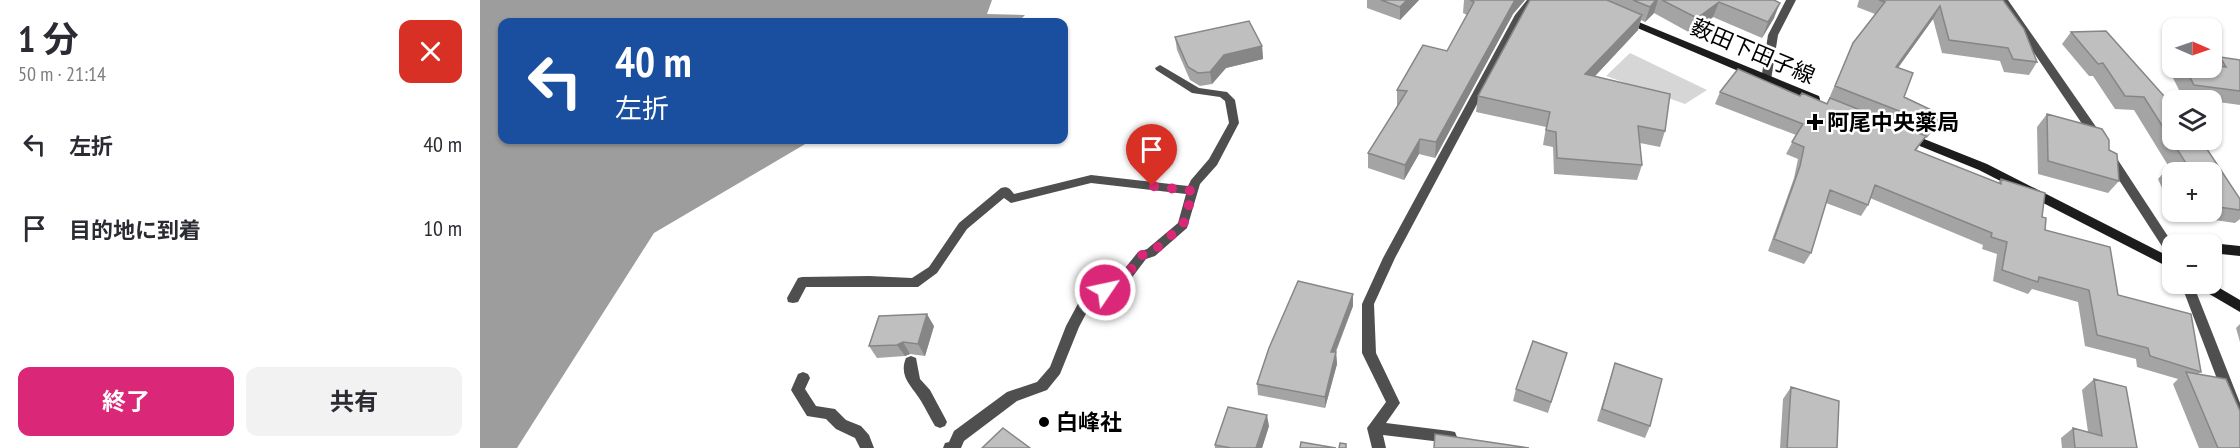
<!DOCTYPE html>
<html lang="ja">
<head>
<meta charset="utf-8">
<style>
  body { margin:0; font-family:"PT Sans Narrow","Noto Sans JP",sans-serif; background:#f2f2f3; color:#2b2b33; height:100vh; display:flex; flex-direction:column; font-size:22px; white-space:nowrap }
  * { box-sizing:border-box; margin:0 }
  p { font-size:20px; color:#7c7c81 }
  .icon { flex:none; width:33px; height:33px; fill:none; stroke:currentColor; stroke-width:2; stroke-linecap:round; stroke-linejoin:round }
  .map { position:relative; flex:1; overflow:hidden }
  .side { display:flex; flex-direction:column; background:#fff; width:480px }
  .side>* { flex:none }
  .top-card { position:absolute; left:18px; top:18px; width:570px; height:126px; border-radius:12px; box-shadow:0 2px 4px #0004; background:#1a4fa0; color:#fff; overflow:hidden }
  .needle { width:39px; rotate:92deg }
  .buttons { position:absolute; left:1682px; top:18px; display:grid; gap:12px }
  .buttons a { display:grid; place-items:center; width:60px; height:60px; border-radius:12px; background:#fff; box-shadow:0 2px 4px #0004; font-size:30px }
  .pin { position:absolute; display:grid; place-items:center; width:51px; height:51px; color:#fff; margin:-62px -26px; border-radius:50% 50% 50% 0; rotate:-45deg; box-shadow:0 0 6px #0007 }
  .pin .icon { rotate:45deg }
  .me { position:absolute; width:66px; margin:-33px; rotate:56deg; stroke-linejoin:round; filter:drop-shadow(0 0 4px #0008) }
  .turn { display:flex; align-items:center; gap:21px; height:126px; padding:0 18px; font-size:27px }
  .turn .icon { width:78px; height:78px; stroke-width:2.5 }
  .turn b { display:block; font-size:42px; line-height:51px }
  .round { display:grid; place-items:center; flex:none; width:63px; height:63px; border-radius:12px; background:#f2f2f3 }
  .head { display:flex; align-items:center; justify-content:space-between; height:102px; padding:0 18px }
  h1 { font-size:36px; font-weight:700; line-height:45px }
  .cta { display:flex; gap:12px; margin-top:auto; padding:12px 18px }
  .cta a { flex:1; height:69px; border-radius:12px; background:#db2777; color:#fff; font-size:24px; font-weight:700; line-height:69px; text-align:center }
  .cta a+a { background:#f2f2f3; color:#2b2b33 }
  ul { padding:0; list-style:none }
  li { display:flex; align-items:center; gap:18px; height:84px; padding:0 18px }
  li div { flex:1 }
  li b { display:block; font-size:22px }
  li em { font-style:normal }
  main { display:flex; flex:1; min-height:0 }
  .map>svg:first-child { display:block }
  .green { fill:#d6d6d6 }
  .water { fill:#9d9d9d }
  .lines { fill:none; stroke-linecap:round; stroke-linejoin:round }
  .lane { fill:#4f4f4f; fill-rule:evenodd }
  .street { fill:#4f4f4f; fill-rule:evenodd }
  .secondary { fill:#1c1c1c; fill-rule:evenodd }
  .wall { fill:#a4a4a4 }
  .shaded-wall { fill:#868686 }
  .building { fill:#bfbfbf; stroke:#868686; stroke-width:1.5 }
  .route { stroke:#db2777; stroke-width:10; stroke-dasharray:0 18 }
  .poi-dot { fill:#000; stroke:#fff; stroke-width:2 }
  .labels { text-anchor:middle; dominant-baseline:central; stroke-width:5; stroke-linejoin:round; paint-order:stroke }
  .street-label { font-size:22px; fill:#000; stroke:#fff }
  .poi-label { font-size:22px; font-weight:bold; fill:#000; stroke:#fff; text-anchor:start }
</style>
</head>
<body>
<main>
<section class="side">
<div class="head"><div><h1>1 分</h1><p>50 m · 21:14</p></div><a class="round" style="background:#d93025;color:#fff"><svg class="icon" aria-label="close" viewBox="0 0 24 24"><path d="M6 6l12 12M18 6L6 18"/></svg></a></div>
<ul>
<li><svg class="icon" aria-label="left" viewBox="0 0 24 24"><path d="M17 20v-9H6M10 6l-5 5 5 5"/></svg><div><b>左折</b></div><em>40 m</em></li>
<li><svg class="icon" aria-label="arrive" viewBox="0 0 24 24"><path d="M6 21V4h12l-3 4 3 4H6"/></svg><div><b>目的地に到着</b></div><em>10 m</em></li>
</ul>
<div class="cta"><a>終了</a><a>共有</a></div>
</section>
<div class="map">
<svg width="1760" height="448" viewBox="0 0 1760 448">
  <rect width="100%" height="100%" fill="#fff"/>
  <path class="green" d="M 1150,53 L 1227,90 L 1205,104 L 1126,76 Z"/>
  <path class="water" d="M 0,0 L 512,0 L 507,14 L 545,15 L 538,22 L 22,22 L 22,140 L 332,140 L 174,233 L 37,448 L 0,448 Z"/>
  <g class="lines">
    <path class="lane" d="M 680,65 L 719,88 L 747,92 L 755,100 L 759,123 L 737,165 L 720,184 L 707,228 L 675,256 L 666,259 L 641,292 L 621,295 L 627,305 L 626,309 L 621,310 L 609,308 L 599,327 L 580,374 L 567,390 L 537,401 L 484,441 L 481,448 L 463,448 L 465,443 L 469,442 L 474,431 L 527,392 L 557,382 L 570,367 L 586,326 L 601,298 L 609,297 L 606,291 L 607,287 L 633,283 L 658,252 L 667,249 L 698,223 L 706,194 L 611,183 L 531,203 L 524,198 L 487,229 L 457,273 L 438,287 L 326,287 L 318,302 L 313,303 L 308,302 L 307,298 L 318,278 L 322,277 L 389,276 L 432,278 L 449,267 L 479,223 L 521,188 C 528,186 530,189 534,194 L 611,175 L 708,186 L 711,180 L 729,159 L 749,123 L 745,101 L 740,97 L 712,93 L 676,70 L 675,68 Z
      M 431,356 L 436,358 L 440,379 L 450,390 L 465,418 L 467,422 L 465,426 L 460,428 L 455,426 C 450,418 446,409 441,401 C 433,387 418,377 426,358 Z
      M 323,372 L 328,374 L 330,378 L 325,389 L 336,406 L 355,409 L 366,420 L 381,426 L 389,435 L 394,448 L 380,448 L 375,438 L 356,429 L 346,419 L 327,416 L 311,390 L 318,374 Z"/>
    <path class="street" d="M 1047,0 L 1057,0 L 1044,16 L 915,258 L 894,304 L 896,353 L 920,403 L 906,423 L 970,431 L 975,432 L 977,437 L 975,442 L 970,443 L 903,435 L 906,448 L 892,448 L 887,428 L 906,402 L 882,353 L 882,304 L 903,258 L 1035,15 Z
      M 1306,0 L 1316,0 L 1298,35 L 1291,80 L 1286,83 L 1281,80 L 1288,35 Z
      M 1518,0 L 1528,0 L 1621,134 L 1623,137 L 1621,140 L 1613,140 Z
      M 1630,153 L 1634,154 L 1693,244 L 1692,255 L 1687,254 L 1626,160 L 1624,157 Z
      M 1701,284 L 1713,284 L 1760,403 L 1760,427 L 1755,425 L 1753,421 Z"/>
    <path class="secondary" d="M 1144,16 L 1339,96 L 1340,99 L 1339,102 L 1331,102 L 1141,21 L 1141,17 Z
      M 1429,133 L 1507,164 L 1692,258 L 1692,269 L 1499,170 L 1425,140 L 1423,137 L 1425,134 Z
      M 1731,243 L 1760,246 L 1760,256 L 1731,253 L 1731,244 L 1727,244 Z
      M 1692,246 L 1692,257 L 1688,255 L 1686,252 L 1688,248 Z
      M 1731,283 L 1760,300 L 1760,312 L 1719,288 L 1717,284 Z"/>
  </g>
  <path class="wall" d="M 887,0 L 939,0 L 920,20 L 887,8 Z
    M 984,0 L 1045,0 L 1033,14 L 955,158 L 939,154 L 924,180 L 888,168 L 888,153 L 918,105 L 917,105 L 917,90 L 967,51 L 987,15 L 983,13 Z
    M 1050,0 L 1296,0 L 1294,18 L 1282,38 L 1233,17 L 1212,34 L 1174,13 L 1165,22 L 1161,20 L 1158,30 L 1114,77 L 1185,131 L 1180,147 L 1160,143 L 1162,165 L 1157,180 L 1074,174 L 1073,147 L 1063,145 L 1066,127 L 996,112 L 998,96 Z
    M 1379,0 L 1523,0 L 1557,62 L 1549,75 L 1524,72 L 1520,61 L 1462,53 L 1453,19 L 1418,68 L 1424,97 L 1462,115 L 1454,128 L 1447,138 L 1445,137 L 1436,151 L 1518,183 L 1521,179 L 1562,217 L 1565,230 L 1638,295 L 1721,372 L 1718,374 L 1760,448 L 1719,448 L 1693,384 L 1698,379 L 1657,367 L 1656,359 L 1605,346 L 1598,302 L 1552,289 L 1548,294 L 1513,281 L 1517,254 L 1502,249 L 1503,245 L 1390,198 L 1388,205 L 1381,216 L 1346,203 L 1331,253 L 1324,264 L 1288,251 L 1314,178 L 1318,159 L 1306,154 L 1316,135 L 1235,104 L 1240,92 L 1320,96 L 1347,103 L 1373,43 L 1395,14 L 1377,7 Z
    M 1626,31 L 1760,199 L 1760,219 L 1755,223 L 1694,214 L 1693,212 L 1731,212 L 1731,172 L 1692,172 L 1692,210 L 1678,179 L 1689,167 L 1654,110 L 1635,109 L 1613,76 L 1609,76 L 1582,44 L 1591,32 Z
    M 695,37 L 782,46 L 783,59 L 746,68 L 732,84 L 720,86 L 710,80 L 697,50 Z
    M 1740,57 L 1760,60 L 1760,105 L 1731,101 L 1731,100 L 1703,98 L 1691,74 L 1697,68 L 1731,68 Z
    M 1567,114 L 1629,150 L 1639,181 L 1628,193 L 1558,174 L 1557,127 Z
    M 873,306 L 856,352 L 857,364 L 845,408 L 778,395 L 777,384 Z
    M 1760,324 L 1760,342 L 1756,328 Z
    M 454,326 L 445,356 L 430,354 L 425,356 L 397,358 L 389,346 Z
    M 1087,353 L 1068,413 L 1033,401 L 1036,389 Z
    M 1135,363 L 1170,426 L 1165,438 L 1117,421 Z
    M 1614,379 L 1657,448 L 1582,448 L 1581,438 L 1593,428 L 1608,432 L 1602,390 Z
    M 1311,387 L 1357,448 L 1300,448 L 1303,399 Z
    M 789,426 L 782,448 L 735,448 L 735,445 Z"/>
  <path class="shaded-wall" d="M 927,0 L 939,0 L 920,20 L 920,7 Z
    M 1035,0 L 1045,0 L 1033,14 L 955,158 L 956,142 Z
    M 1176,0 L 1178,0 L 1174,13 L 1165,22 L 1170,7 Z
    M 1239,2 L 1233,17 L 1212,34 L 1217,18 Z
    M 1300,3 L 1294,18 L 1282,38 L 1288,22 Z
    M 1460,6 L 1453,19 L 1409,80 L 1416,67 Z
    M 1162,15 L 1158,30 L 1102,90 L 1105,74 Z
    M 782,46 L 783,59 L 746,68 L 732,84 L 730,72 L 744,55 Z
    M 1462,115 L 1454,128 L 1447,138 L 1455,125 Z
    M 940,139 L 939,154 L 924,180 L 925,165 Z
    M 873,294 L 873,306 L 851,363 L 851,352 Z
    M 447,314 L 454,326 L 445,356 L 438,344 Z
    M 423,342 L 430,354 L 425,356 L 417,345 Z
    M 856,352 L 857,364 L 845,408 L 845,397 Z
    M 787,415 L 789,426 L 782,448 L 776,448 Z"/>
  <path class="building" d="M 901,0 L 927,0 L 920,7 Z
    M 990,0 L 1035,0 L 956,142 L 940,139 L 925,165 L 888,153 L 927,91 L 917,90 L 943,45 L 967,51 L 994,2 Z
    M 1050,0 L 1127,0 L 1162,15 L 1105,74 L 1190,94 L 1185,131 L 1158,126 L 1162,165 L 1077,158 L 1076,132 L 1066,130 L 1070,112 L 998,96 Z
    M 1153,0 L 1176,0 L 1170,7 Z
    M 1182,0 L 1294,0 L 1300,3 L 1288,22 L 1239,2 L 1217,18 Z
    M 1399,0 L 1523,0 L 1544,29 L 1557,62 L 1533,59 L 1528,48 L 1469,40 L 1460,6 L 1416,67 L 1433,73 L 1424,97 L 1462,115 L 1455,125 L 1355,86 L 1373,43 L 1405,2 Z
    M 769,21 L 782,46 L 744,55 L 730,72 L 718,73 L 708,67 L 695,37 Z
    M 1626,31 L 1692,105 L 1692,140 L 1721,140 L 1760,199 L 1760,210 L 1731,206 L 1731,172 L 1692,172 L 1690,167 L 1709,168 L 1664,97 L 1645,96 L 1623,63 L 1618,64 L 1591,32 Z
    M 1740,57 L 1760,60 L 1760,91 L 1714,85 L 1705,68 L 1731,68 L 1731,65 L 1746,67 Z
    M 1258,69 L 1320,96 L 1322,93 L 1347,104 L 1350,98 L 1446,136 L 1435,150 L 1521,184 L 1521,179 L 1565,193 L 1562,217 L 1566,218 L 1565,230 L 1630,247 L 1638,295 L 1711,314 L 1721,372 L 1670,356 L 1668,348 L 1617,335 L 1609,290 L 1559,277 L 1558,282 L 1522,270 L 1527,242 L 1511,237 L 1512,233 L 1395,185 L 1388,205 L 1350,190 L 1331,253 L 1294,239 L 1320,166 L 1324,147 L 1312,142 L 1323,124 L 1240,92 Z
    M 1567,114 L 1622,129 L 1629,140 L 1629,150 L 1637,154 L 1639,181 L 1568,161 Z
    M 818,281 L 873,294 L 851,352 L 856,352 L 845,397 L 777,384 L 789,348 Z
    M 447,314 L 438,344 L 423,342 L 417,345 L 389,346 L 399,316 Z
    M 1053,341 L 1087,353 L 1071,402 L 1036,389 Z
    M 1135,363 L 1182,379 L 1170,426 L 1122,409 Z
    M 1706,372 L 1746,379 L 1760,411 L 1760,448 L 1738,448 Z
    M 1614,379 L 1646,387 L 1657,448 L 1595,448 L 1593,428 L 1622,436 Z
    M 1311,387 L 1359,401 L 1357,448 L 1307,448 Z
    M 748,407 L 787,415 L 776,448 L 751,448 L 735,445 Z
    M 523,428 L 550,448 L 502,448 Z
    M 955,434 L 1049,448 L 954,448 Z
    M 821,442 L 856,448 L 820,448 Z
    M 860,443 L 866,444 L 866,448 L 859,448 Z"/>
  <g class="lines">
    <path class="route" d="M 625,290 L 637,288 L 662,255 L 671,253 L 703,225 L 713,191 L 672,186"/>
  </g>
  <g class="poi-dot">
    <path d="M1332 113h6v6h6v6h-6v6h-6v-6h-6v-6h6z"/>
    <circle cx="564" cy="422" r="6"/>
  </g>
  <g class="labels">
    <g class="street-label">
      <text transform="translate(1273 51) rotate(23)">薮田下田子線</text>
    </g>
    <g class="poi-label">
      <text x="1347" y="122">阿尾中央薬局</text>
      <text x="576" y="422">白峰社</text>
    </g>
  </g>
</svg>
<div class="buttons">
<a><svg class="needle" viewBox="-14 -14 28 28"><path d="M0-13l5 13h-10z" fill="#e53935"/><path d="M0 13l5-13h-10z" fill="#7c7c81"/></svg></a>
<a><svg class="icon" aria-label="layers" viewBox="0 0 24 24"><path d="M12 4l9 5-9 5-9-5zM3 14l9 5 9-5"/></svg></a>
<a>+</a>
<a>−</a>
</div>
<div class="pin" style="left:672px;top:186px;background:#d93025"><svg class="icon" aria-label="arrive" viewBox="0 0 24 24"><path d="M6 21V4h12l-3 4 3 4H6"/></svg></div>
<svg class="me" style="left:625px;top:290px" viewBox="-20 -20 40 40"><circle r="17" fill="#db2777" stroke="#fff" stroke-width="3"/><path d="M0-11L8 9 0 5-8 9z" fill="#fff"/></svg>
<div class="top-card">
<div class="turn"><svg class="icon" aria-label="left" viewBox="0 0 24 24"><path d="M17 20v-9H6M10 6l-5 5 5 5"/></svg><div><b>40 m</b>左折</div></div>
</div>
</div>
</main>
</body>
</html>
